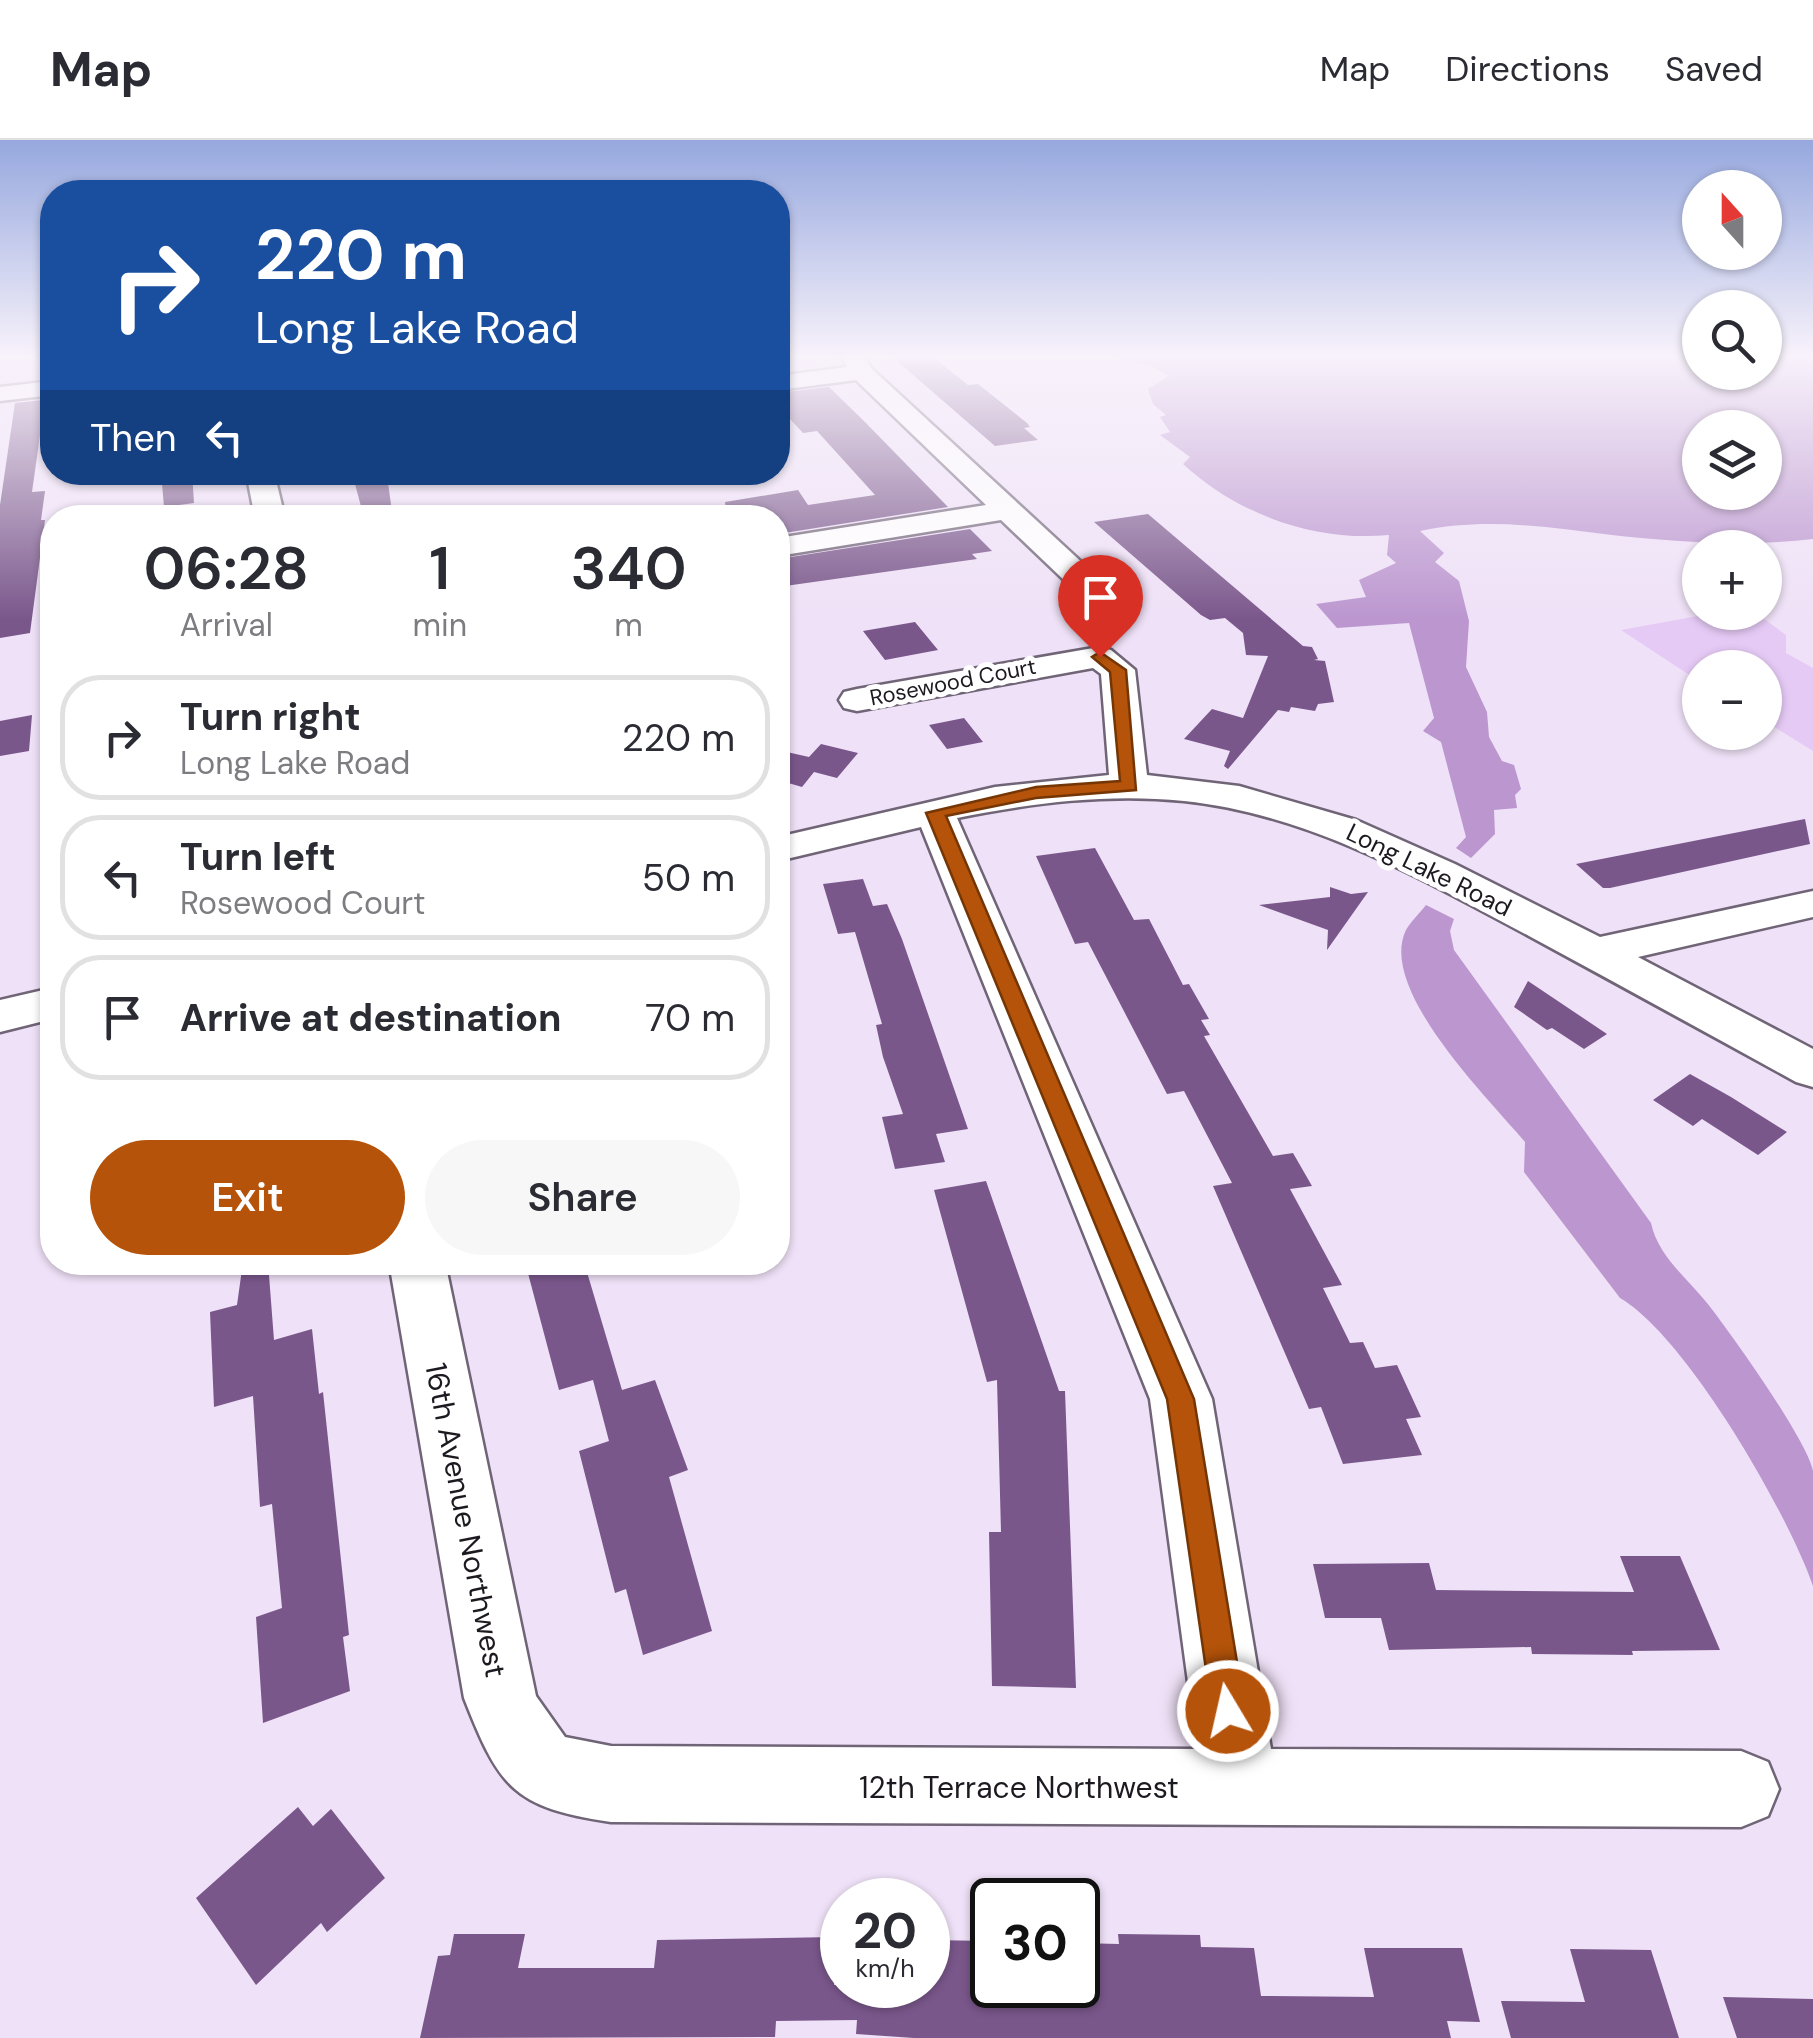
<!DOCTYPE html>
<html lang="en">
<head>
<meta charset="utf-8">
<style>
  body { margin:0; font-family:"DM Sans",sans-serif; background:#f7f7f7; color:#2b2b33; height:100vh; display:flex; flex-direction:column; font-size:38px; white-space:nowrap }
  * { box-sizing:border-box; margin:0 }
  p { font-size:32px; color:#7c7c81 }
  .icon { flex:none; width:55px; height:55px; fill:none; stroke:currentColor; stroke-width:2; stroke-linecap:round; stroke-linejoin:round }
  .map { position:relative; flex:1; overflow:hidden }
  .drawer { position:absolute; left:40px; top:365px; width:750px; height:770px; display:flex; flex-direction:column; background:#fff; border-radius:40px; box-shadow:0 2px 8px #0004 }
  .drawer>* { flex:none }
  .top-card { position:absolute; left:40px; top:40px; width:750px; height:305px; border-radius:40px; box-shadow:0 2px 8px #0004; background:#1a4fa0; color:#fff; overflow:hidden }
  .needle { width:65px; rotate:339deg }
  .tools { position:absolute; left:1682px; top:30px; display:grid; gap:20px }
  .tools a { display:grid; place-items:center; width:100px; height:100px; border-radius:50%; background:#fff; box-shadow:0 2px 8px #0004; font-size:50px }
  .speed { position:absolute; left:820px; top:1738px; display:flex; gap:20px; font-size:50px; font-weight:700; text-align:center }
  .speed>* { display:grid; place-content:center; width:130px; height:130px; border-radius:50%; background:#fff; box-shadow:0 2px 8px #0004; line-height:1 }
  .speed small { font-size:25px; font-weight:400 }
  .speed .limit { border:5px solid #111; border-radius:15px; background:#fff; color:#111 }
  .pin { position:absolute; display:grid; place-items:center; width:85px; height:85px; color:#fff; margin:-102px -42px; border-radius:50% 50% 50% 0; rotate:-45deg; box-shadow:0 0 10px #0007 }
  .pin .icon { rotate:45deg }
  .me { position:absolute; width:110px; margin:-55px; rotate:351deg; stroke-linejoin:round; filter:drop-shadow(0 0 8px #0008) }
  .turn { display:flex; align-items:center; gap:35px; height:210px; padding:0 50px; font-size:45px }
  .turn .icon { width:130px; height:130px; stroke-width:2.5 }
  .turn b { display:block; font-size:70px; line-height:85px }
  .then { display:flex; align-items:center; height:95px; padding:0 50px; background:#0003; gap:20px; font-size:38px }
  .eta { display:flex; justify-content:space-evenly; align-items:center; height:170px; text-align:center }
  .eta b { font-size:60px; font-weight:600; line-height:70px }
  .button { display:flex; gap:20px; margin-top:auto; padding:20px 50px }
  .button a { flex:1; height:115px; border-radius:60px; background:#b45309; color:#fff; font-size:40px; font-weight:600; line-height:115px; text-align:center }
  .button a+a { background:#f7f7f7; color:#2b2b33 }
  ul { padding:0; list-style:none }
  li { display:flex; align-items:center; gap:30px; height:125px; margin:0 20px 15px; padding:0 30px; border:5px solid #e1e1e2; border-radius:40px }
  li div { flex:1 }
  li b { display:block; font-size:38px }
  li em { font-style:normal }
  header { display:flex; align-items:center; gap:60px; box-sizing:border-box; height:140px; padding:0 50px; background:#fff; border-bottom:2px solid #e1e1e2 }
  header strong { font-size:48px }
  nav { display:flex; gap:55px; margin-inline-start:auto; font-size:35px }
  .map>svg:first-child { display:block }
  .green { fill:#e6caf6 }
  .water { fill:#bb96cf; fill-rule:evenodd }
  .building { fill:#7a578b }
  .lines { fill:none; stroke-linecap:round; stroke-linejoin:round }
  .minor-casing { stroke:#706477; stroke-width:5 }
  .minor { fill:#fff; fill-rule:evenodd }
  .route { fill:#b45309; stroke:#753606; stroke-width:2.5 }
  .labels { text-anchor:middle; dominant-baseline:central; stroke-width:10; stroke-linejoin:round; paint-order:stroke }
  .far-street-label { font-size:22px; fill:#1d1920; stroke:#fff }
  .street-label { font-size:25px; fill:#1d1920; stroke:#fff }
  .near-street-label { font-size:30px; fill:#1d1920; stroke:#fff }
</style>
</head>
<body>
<header>
<strong>Map</strong>
<nav><a>Map</a><a>Directions</a><a>Saved</a></nav>
</header>
<div class="map">
<svg width="1813" height="1898" viewBox="0 0 1813 1898">
  <rect width="100%" height="100%" fill="#efe1f7"/>
  <path class="green" d="M 1720,472 L 1756,473 L 1786,495 L 1786,513 L 1813,528 L 1813,611 L 1765,581 L 1765,528 L 1700,528 L 1700,542 L 1621,490 Z"/>
  <path class="water" d="M 1103,214 L 1700,214 L 1700,232 L 1765,232 L 1765,214 L 1813,214 L 1813,399 C 1747,407 1678,402 1612,395 C 1547,387 1485,377 1420,391 L 1444,413 L 1435,422 L 1459,441 L 1469,481 L 1466,527 L 1487,572 L 1489,597 L 1502,621 L 1514,625 L 1521,649 L 1515,655 L 1517,668 L 1494,670 L 1495,694 L 1471,718 L 1456,708 L 1466,697 L 1441,602 L 1423,591 L 1434,578 L 1409,483 L 1337,488 L 1316,464 L 1366,457 L 1359,440 L 1396,423 L 1387,415 L 1389,395 C 1314,402 1237,374 1183,324 L 1190,317 L 1160,295 L 1170,292 L 1160,277 L 1166,275 L 1153,264 L 1148,249 L 1169,236 L 1154,227 ZM 1700,288 L 1765,288 L 1765,352 L 1700,352 Z
    M 1426,765 L 1454,779 L 1450,791 L 1454,810 L 1651,1083 C 1658,1116 1687,1138 1707,1163 C 1730,1192 1807,1300 1813,1331 C 1813,1367 1813,1410 1813,1446 C 1788,1373 1686,1196 1620,1158 L 1524,1032 L 1525,1002 C 1489,959 1377,849 1406,790 C 1411,781 1420,773 1426,765 Z"/>
  <path class="building" d="M 889,214 L 929,214 L 968,245 L 978,244 L 1027,283 L 1030,287 L 1024,288 L 1038,300 L 995,306 Z
    M 829,247 L 863,280 L 948,367 L 778,394 L 778,378 L 727,378 L 725,362 L 798,350 L 808,365 L 875,355 L 817,291 L 803,293 L 778,266 L 778,253 Z
    M 52,259 L 49,287 L 41,288 L 32,352 L 45,351 L 41,380 L 45,380 L 30,493 L 0,498 L 0,365 L 15,263 Z
    M 161,332 L 192,332 L 194,363 L 164,367 Z
    M 387,336 L 393,378 L 364,378 L 354,340 Z
    M 1148,374 L 1303,506 L 1312,507 L 1318,519 L 1314,520 L 1325,521 L 1334,562 L 1318,564 L 1315,571 L 1291,567 L 1289,572 L 1278,570 L 1228,629 L 1224,626 L 1230,611 L 1184,599 L 1212,569 L 1243,578 L 1268,516 L 1246,515 L 1243,493 L 1225,478 L 1210,480 L 1201,475 L 1094,382 Z
    M 970,389 L 992,411 L 972,414 L 977,419 L 778,447 L 778,419 Z
    M 915,482 L 938,510 L 885,520 L 863,491 Z
    M 32,575 L 29,611 L 0,616 L 0,581 Z
    M 964,578 L 983,602 L 947,609 L 929,585 Z
    M 821,604 L 858,613 L 837,638 L 814,632 L 802,647 L 778,640 L 778,610 L 809,617 Z
    M 1805,679 L 1810,704 L 1610,748 L 1603,748 L 1576,724 Z
    M 1095,708 L 1134,780 L 1149,779 L 1183,845 L 1189,844 L 1209,879 L 1201,880 L 1210,895 L 1204,896 L 1273,1016 L 1293,1013 L 1312,1046 L 1290,1049 L 1342,1145 L 1323,1148 L 1350,1203 L 1363,1202 L 1375,1228 L 1397,1225 L 1421,1277 L 1406,1279 L 1422,1315 L 1343,1324 L 1321,1267 L 1309,1269 L 1213,1046 L 1232,1043 L 1184,951 L 1167,954 L 1088,802 L 1075,804 L 1036,716 Z
    M 863,739 L 873,766 L 887,764 L 902,799 L 968,989 L 936,994 L 945,1022 L 895,1029 L 882,977 L 903,974 L 883,917 L 876,885 L 882,884 L 855,792 L 838,794 L 823,744 Z
    M 1330,747 L 1351,754 L 1368,752 L 1327,810 L 1328,790 L 1259,765 L 1330,757 Z
    M 1528,841 L 1607,894 L 1584,909 L 1552,888 L 1547,890 L 1514,867 Z
    M 1690,934 L 1731,957 L 1787,992 L 1758,1015 L 1702,979 L 1693,986 L 1653,960 Z
    M 986,1041 L 1059,1251 L 1065,1251 L 1076,1548 L 992,1546 L 989,1392 L 1001,1392 L 997,1240 L 987,1242 L 934,1050 Z
    M 243,1122 L 268,1122 L 274,1200 L 312,1189 L 319,1254 L 323,1252 L 349,1495 L 343,1497 L 350,1551 L 263,1583 L 256,1477 L 282,1468 L 272,1364 L 260,1367 L 253,1256 L 214,1267 L 210,1172 L 237,1165 Z
    M 525,1122 L 584,1122 L 622,1250 L 655,1240 L 688,1330 L 669,1337 L 712,1491 L 643,1515 L 626,1449 L 615,1453 L 579,1311 L 609,1301 L 593,1240 L 559,1250 Z
    M 1620,1416 L 1680,1416 L 1720,1510 L 1632,1511 L 1633,1515 L 1532,1514 L 1531,1507 L 1389,1510 L 1381,1478 L 1325,1478 L 1313,1424 L 1429,1423 L 1436,1450 L 1634,1452 Z
    M 298,1667 L 313,1686 L 331,1669 L 385,1738 L 327,1792 L 321,1783 L 256,1845 L 196,1758 Z
    M 454,1794 L 525,1794 L 518,1828 L 654,1828 L 657,1800 L 835,1797 L 834,1845 L 928,1845 L 928,1800 L 992,1801 L 992,1845 L 1078,1845 L 1078,1803 L 1119,1804 L 1118,1794 L 1200,1795 L 1201,1807 L 1254,1808 L 1261,1856 L 1374,1857 L 1364,1808 L 1462,1808 L 1480,1882 L 1447,1881 L 1451,1898 L 914,1898 L 856,1894 L 857,1880 L 776,1881 L 775,1897 L 420,1898 L 438,1816 L 450,1815 Z
    M 1570,1809 L 1651,1810 L 1679,1898 L 1511,1898 L 1501,1861 L 1585,1862 Z
    M 1723,1857 L 1813,1859 L 1813,1898 L 1737,1898 Z"/>
  <g class="lines">
    <defs>
      <path id="minor" d="M 840,214 L 863,214 L 871,228 L 1088,428 L 1093,435 L 1088,442 L 1066,442 L 1001,380 L 778,416 L 778,398 L 986,365 L 856,240 L 778,250 L 778,236 L 847,227 Z
        M 52,241 L 52,255 L 0,261 L 0,247 Z
        M 246,332 L 274,332 L 285,378 L 255,378 Z
        M 1099,507 L 1111,510 L 1135,530 L 1147,635 L 1239,646 L 1356,680 L 1455,724 L 1600,797 L 1813,751 L 1813,777 L 1638,817 L 1813,909 L 1813,947 L 1796,942 C 1707,893 1618,844 1529,796 C 1420,738 1309,674 1184,661 C 1107,653 1032,663 957,678 L 1212,1259 L 1271,1609 L 1741,1611 L 1768,1622 L 1779,1649 L 1768,1676 L 1741,1687 L 611,1682 C 513,1668 499,1647 464,1558 L 389,1122 L 445,1122 L 536,1556 L 565,1597 L 611,1606 L 1197,1609 L 1150,1259 L 921,687 L 778,721 L 778,697 L 995,647 L 1109,635 L 1101,534 L 1093,528 L 857,571 L 844,568 L 839,560 L 844,552 L 857,549 Z
        M 52,848 L 52,879 L 0,892 L 0,860 Z"/>
    </defs>
    <use href="#minor" class="minor-casing"/>
    <use href="#minor" class="minor"/>
  </g>
  <linearGradient id="sky" x2="0" y2="1"><stop stop-color="#96a8de"/><stop offset="0.45" stop-color="#f8f2fb"/><stop offset="1" stop-color="#f8f2fb" stop-opacity="0"/></linearGradient>
  <rect width="1813" height="480" fill="url(#sky)"/>
  <path class="route" d="M 1100,512 L 1126,530 L 1136,650 L 1036,658 L 946,676 L 1194,1259 L 1245,1571 L 1240,1582 L 1228,1587 L 1217,1582 L 1212,1571 L 1167,1259 L 926,673 L 1036,647 L 1120,641 L 1110,532 L 1092,517 Z"/>
  <g class="labels">
    <g class="far-street-label">
      <text transform="translate(953 542) rotate(-11)">Rosewood Court</text>
    </g>
    <g class="street-label">
      <text transform="translate(1429 730) rotate(26)">Long Lake Road</text>
    </g>
    <g class="near-street-label">
      <text transform="translate(466 1380) rotate(79)">16th Avenue Northwest</text>
      <text x="1019" y="1647">12th Terrace Northwest</text>
    </g>
  </g>
</svg>
<div class="tools">
<a><svg class="needle" viewBox="-14 -14 28 28"><path d="M0-13l5 13h-10z" fill="#e53935"/><path d="M0 13l5-13h-10z" fill="#7c7c81"/></svg></a>
<a><svg class="icon" aria-label="search" viewBox="0 0 24 24"><circle cx="10" cy="10" r="6"/><path d="M15 15l6 6"/></svg></a>
<a><svg class="icon" aria-label="layers" viewBox="0 0 24 24"><path d="M12 4l9 5-9 5-9-5zM3 14l9 5 9-5"/></svg></a>
<a>+</a>
<a>−</a>
</div>
<div class="speed"><div>20<small>km/h</small></div><div class="limit">30</div></div>
<div class="pin" style="left:1100px;top:517px;background:#d93025"><svg class="icon" aria-label="arrive" viewBox="0 0 24 24"><path d="M6 21V4h12l-3 4 3 4H6"/></svg></div>
<svg class="me" style="left:1228px;top:1571px" viewBox="-20 -20 40 40"><circle r="17" fill="#b45309" stroke="#fff" stroke-width="3"/><path d="M0-11L8 9 0 5-8 9z" fill="#fff"/></svg>
<div class="top-card">
<div class="turn"><svg class="icon" aria-label="right" viewBox="0 0 24 24"><path d="M7 20v-9h11M14 6l5 5-5 5"/></svg><div><b>220 m</b>Long Lake Road</div></div>
<div class="then">Then<svg class="icon" aria-label="left" viewBox="0 0 24 24"><path d="M17 20v-9H6M10 6l-5 5 5 5"/></svg></div>
</div>
<section class="drawer">
<div class="eta">
<div><b>06:28</b><p>Arrival</p></div>
<div><b>1</b><p>min</p></div>
<div><b>340</b><p>m</p></div>
</div>
<ul>
<li><svg class="icon" aria-label="right" viewBox="0 0 24 24"><path d="M7 20v-9h11M14 6l5 5-5 5"/></svg><div><b>Turn right</b><p>Long Lake Road</p></div><em>220 m</em></li>
<li><svg class="icon" aria-label="left" viewBox="0 0 24 24"><path d="M17 20v-9H6M10 6l-5 5 5 5"/></svg><div><b>Turn left</b><p>Rosewood Court</p></div><em>50 m</em></li>
<li><svg class="icon" aria-label="arrive" viewBox="0 0 24 24"><path d="M6 21V4h12l-3 4 3 4H6"/></svg><div><b>Arrive at destination</b></div><em>70 m</em></li>
</ul>
<div class="button"><a>Exit</a><a>Share</a></div>
</section>
</div>
</body>
</html>
